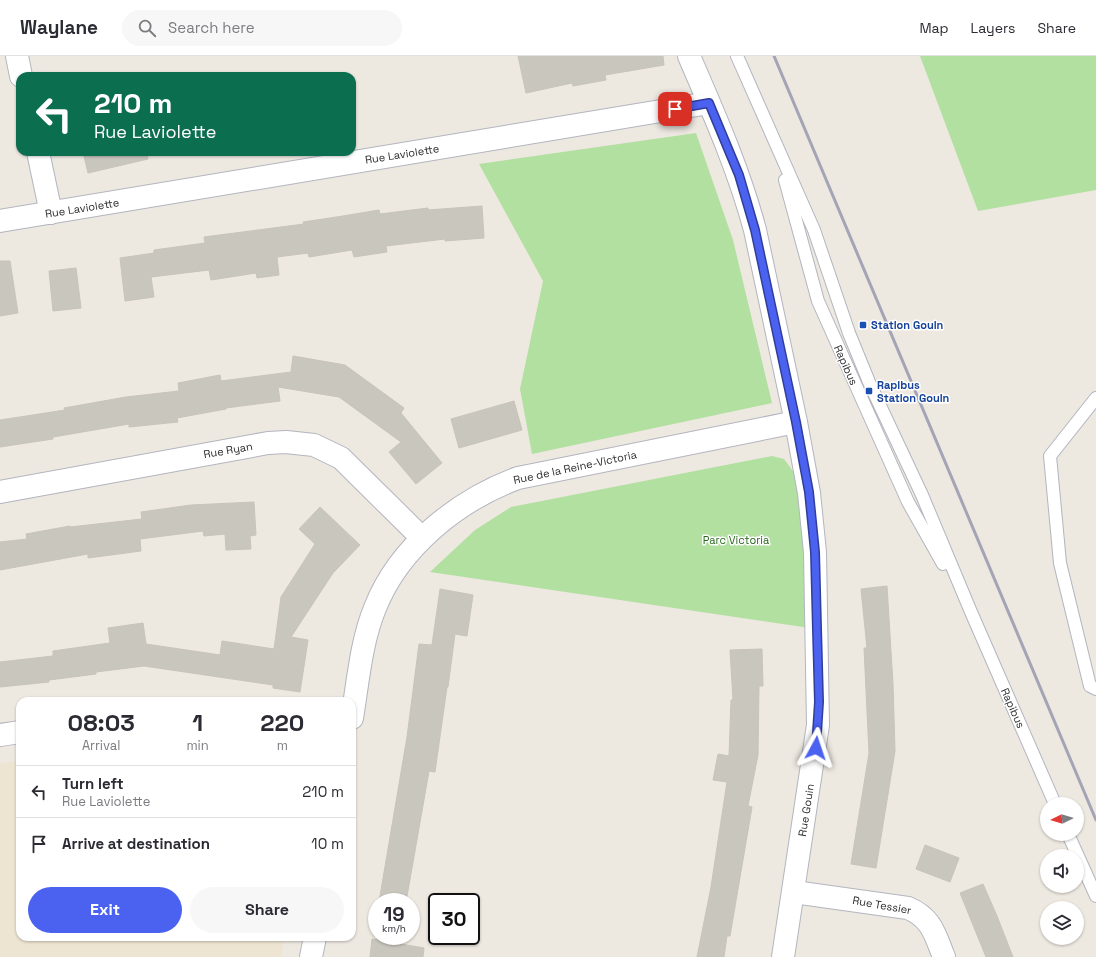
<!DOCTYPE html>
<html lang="en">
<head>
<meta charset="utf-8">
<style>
  body { margin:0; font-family:"Space Grotesk",sans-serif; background:#f7f7f7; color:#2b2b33; height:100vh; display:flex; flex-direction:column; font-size:15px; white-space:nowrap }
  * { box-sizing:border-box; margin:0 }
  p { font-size:13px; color:#7c7c81 }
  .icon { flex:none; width:22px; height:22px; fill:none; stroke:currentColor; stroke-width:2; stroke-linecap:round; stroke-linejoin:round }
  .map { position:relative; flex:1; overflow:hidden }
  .sheet { position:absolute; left:16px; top:641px; width:340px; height:244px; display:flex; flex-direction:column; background:#fff; border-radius:12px; box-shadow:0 1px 3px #0004 }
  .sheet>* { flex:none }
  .banner { position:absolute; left:16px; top:16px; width:340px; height:84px; border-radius:12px; box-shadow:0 1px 3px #0004; background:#0b6e4f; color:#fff; overflow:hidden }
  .needle { width:26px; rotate:265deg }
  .buttons { position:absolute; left:1040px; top:741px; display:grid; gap:8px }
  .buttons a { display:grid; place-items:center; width:44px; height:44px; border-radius:50%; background:#fff; box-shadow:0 1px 3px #0004; font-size:20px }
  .speed { position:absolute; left:368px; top:837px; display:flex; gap:8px; font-size:20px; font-weight:700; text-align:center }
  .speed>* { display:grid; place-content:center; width:52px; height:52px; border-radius:50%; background:#fff; box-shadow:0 1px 3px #0004; line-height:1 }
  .speed small { font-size:10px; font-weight:400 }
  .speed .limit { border:2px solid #111; border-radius:6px; background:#fff; color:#111 }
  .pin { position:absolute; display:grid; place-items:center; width:34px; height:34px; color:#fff; margin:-17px; border-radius:8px; box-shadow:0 2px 6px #0006 }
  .me { position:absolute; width:44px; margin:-22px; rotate:5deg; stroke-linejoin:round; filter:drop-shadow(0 0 3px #0008) }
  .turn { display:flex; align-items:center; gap:14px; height:84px; padding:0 12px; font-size:18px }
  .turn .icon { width:52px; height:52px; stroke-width:2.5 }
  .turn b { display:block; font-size:28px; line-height:34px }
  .eta { display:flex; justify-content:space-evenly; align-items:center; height:68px; text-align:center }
  .eta b { font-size:24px; font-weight:700; line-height:28px }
  .action { display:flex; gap:8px; margin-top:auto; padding:8px 12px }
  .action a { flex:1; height:46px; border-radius:24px; background:#4b61ef; color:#fff; font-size:16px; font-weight:700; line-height:46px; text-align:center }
  .action a+a { background:#f7f7f7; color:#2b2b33 }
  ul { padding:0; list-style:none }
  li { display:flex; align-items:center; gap:12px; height:52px; padding:0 12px; border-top:1px solid #e1e1e2 }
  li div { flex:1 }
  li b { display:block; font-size:15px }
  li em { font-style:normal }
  header { display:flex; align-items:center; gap:24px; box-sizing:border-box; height:56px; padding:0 20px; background:#fff; border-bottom:1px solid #e1e1e2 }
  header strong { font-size:19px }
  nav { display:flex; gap:22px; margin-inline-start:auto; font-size:14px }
  .search { width:280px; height:36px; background:#f7f7f7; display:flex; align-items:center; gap:10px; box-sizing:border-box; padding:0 14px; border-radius:22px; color:#7c7c81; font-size:15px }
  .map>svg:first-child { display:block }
  .education { fill:#ede5d1 }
  .green { fill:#b2e0a0 }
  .building { fill:#c9c6be; stroke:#c9c4b9 }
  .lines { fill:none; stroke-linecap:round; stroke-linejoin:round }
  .lane-casing { stroke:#b3b5bf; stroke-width:14 }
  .street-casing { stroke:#b3b5bf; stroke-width:24 }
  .lane { stroke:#fff; stroke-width:12 }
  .street { stroke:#fff; stroke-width:22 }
  .rail { stroke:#a3a4b5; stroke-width:3 }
  .route-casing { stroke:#313f9b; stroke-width:10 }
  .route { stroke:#4b61ef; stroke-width:7 }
  .transit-dot { fill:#1a4fb4; stroke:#fff; stroke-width:1.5 }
  .labels { text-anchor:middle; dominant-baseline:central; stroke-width:3; stroke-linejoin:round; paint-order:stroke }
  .street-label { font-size:11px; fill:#2c2c2c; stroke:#fff }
  .transit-label { font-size:11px; font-weight:bold; fill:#164399; stroke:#fff; text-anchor:start }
  .park-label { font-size:11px; fill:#2a661f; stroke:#fff }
</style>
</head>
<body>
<header>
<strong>Waylane</strong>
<div class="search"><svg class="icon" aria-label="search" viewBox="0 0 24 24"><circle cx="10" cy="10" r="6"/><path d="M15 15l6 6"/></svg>Search here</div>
<nav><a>Map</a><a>Layers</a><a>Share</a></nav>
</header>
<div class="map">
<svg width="1096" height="901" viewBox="0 0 1096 901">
  <rect width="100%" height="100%" fill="#ede8e0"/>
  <path class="education" d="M 20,704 L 20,881 L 284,881 L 281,901 L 0,901 L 0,708 Z"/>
  <path class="green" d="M 920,0 L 1096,0 L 1096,134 L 978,155 Z
    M 696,77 L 733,184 L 772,347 L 532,398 L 520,333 L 543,225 L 479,108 Z
    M 772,400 L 784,403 L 809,437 L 817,573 L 430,516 L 475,474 L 511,451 Z"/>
  <path class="building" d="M 518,0 L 663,0 L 664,9 L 605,19 L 606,24 L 573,30 L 572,27 L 526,37 Z
    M 83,96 L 147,96 L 148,103 L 88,117 Z
    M 482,150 L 484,182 L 445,185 L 445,183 L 386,190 L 387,196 L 354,201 L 352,194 L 309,201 L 308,197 L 277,201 L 279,219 L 257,222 L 256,217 L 211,224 L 209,214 L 151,221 L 154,241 L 125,245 L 120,202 L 154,197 L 154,194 L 205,187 L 204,181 L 304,168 L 303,166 L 343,160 L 379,154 L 380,158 L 428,152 L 428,154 Z
    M 0,205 L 10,205 L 18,257 L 0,260 Z
    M 76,212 L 81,252 L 53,255 L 49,215 Z
    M 293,300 L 345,309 L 404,352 L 401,357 L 442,407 L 416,428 L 389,396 L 401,386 L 339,341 L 278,331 L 280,345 L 226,352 L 226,353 L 177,362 L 178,366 L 129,371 L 129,368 L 53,381 L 53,383 L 0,391 L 0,364 L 65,354 L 64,352 L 126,341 L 179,335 L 178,327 L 220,319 L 221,325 L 291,316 Z
    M 514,345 L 522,374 L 459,392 L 451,363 Z
    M 254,446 L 256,479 L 250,480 L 251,493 L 226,494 L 225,478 L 204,480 L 203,475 L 140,483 L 141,495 L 88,502 L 88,498 L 0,514 L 0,486 L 27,483 L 26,478 L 70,470 L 70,471 L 142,463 L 141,456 L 191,449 Z
    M 320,451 L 360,489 L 333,517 L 291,581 L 308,584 L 300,636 L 273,632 L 273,629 L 144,610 L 96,616 L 96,618 L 49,624 L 49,626 L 0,631 L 0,606 L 53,600 L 53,595 L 110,587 L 108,572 L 143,567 L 146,588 L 220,599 L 222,585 L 274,593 L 281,541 L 315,488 L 299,473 Z
    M 887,530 L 893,628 L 895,695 L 876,812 L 851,808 L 869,697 L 864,592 L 867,592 L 861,533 Z
    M 440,533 L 473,539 L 467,580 L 455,578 L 448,631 L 447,631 L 435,716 L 429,715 L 406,846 L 379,846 L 407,681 L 419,588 L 432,589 Z
    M 762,593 L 763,630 L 759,630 L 758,699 L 748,750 L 752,751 L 730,880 L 727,880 L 724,901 L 697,901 L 711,831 L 727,726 L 713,724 L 718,698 L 729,700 L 731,644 L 733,644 L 730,594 Z
    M 925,789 L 959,802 L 950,826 L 916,813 Z
    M 983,828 L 997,860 L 1013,901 L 986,901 L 960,837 Z
    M 372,883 L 424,892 L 423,901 L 370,901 Z"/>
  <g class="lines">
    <defs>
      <path id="lane" d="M 737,0 L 814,174 L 849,277 L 869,326 L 922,439 L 971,556 L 1055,748
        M 785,124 L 818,245 L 908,446 L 943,508
        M 1096,342 L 1050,400 L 1060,507 L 1090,630 L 1096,633
        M 1068,778 L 1096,840"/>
      <path id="street" d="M 17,0 L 21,20
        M 689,0 C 714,58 739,114 755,174 L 796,366 L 809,437 L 815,496 L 818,669 L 783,901
        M 38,96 L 51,157
        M 0,165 L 709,47
        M 0,436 L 268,387 L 286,386 L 314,389 L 341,402 L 422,482
        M 352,662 C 358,626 361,586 375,552 C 399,491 458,444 518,422 L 796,366
        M 0,679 L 20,676
        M 794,836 L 908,852 C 932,862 935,879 944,901
        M 311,901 L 315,881"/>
    </defs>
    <use href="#lane" class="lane-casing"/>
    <use href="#street" class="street-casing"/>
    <use href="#lane" class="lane"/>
    <use href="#street" class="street"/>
    <path class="rail" d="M 774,0 L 1096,764"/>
  </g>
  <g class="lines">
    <defs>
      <path id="route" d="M 675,53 L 709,47 L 739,119 L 755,174 L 796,366 L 809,436 L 815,496 L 817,573 L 819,646 L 816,692"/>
    </defs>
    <use href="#route" class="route-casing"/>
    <use href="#route" class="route"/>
  </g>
  <g class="transit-dot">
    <rect x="859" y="265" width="8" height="8" rx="2"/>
    <rect x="865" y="331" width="8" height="8" rx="2"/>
  </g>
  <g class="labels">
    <g class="street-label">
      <text transform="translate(402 98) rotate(-9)">Rue Laviolette</text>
      <text transform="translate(82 152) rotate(-9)">Rue Laviolette</text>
      <text transform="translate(846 309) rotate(66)">Rapibus</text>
      <text transform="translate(228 394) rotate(-10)">Rue Ryan</text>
      <text transform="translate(575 411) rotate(-12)">Rue de la Reine-Victoria</text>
      <text transform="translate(1013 652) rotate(66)">Rapibus</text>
      <text transform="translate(806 754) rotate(-81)">Rue Gouin</text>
      <text transform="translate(882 849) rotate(10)">Rue Tessier</text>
    </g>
    <g class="transit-label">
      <text x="871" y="269">Station Gouin</text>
      <text x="877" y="329">Rapibus<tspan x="877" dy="13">Station Gouin</tspan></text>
    </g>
    <g class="park-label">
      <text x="736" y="484">Parc Victoria</text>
    </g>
  </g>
</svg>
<div class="buttons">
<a><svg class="needle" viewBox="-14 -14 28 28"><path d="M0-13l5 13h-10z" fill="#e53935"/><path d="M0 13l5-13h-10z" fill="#7c7c81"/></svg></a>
<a><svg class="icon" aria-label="sound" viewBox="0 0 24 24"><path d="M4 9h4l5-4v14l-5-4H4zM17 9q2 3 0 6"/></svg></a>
<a><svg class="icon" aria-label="layers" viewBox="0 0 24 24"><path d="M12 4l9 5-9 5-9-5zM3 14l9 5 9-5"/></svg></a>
</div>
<div class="speed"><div>19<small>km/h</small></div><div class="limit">30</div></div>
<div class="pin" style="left:675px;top:53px;background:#d93025"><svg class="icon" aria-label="arrive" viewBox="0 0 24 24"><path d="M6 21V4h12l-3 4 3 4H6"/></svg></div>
<svg class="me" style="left:816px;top:692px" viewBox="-20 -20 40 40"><path d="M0-17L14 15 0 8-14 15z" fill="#4b61ef" stroke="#fff" stroke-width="4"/></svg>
<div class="banner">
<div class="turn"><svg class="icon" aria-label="left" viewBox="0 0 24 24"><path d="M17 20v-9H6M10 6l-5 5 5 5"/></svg><div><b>210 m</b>Rue Laviolette</div></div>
</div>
<section class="sheet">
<div class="eta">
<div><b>08:03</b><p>Arrival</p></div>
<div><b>1</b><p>min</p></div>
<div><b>220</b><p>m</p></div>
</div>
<ul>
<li><svg class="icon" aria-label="left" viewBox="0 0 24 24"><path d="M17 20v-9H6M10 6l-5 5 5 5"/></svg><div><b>Turn left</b><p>Rue Laviolette</p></div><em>210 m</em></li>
<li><svg class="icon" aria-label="arrive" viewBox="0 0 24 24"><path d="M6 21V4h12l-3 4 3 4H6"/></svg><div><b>Arrive at destination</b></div><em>10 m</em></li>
</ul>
<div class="action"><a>Exit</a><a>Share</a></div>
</section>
</div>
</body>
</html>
